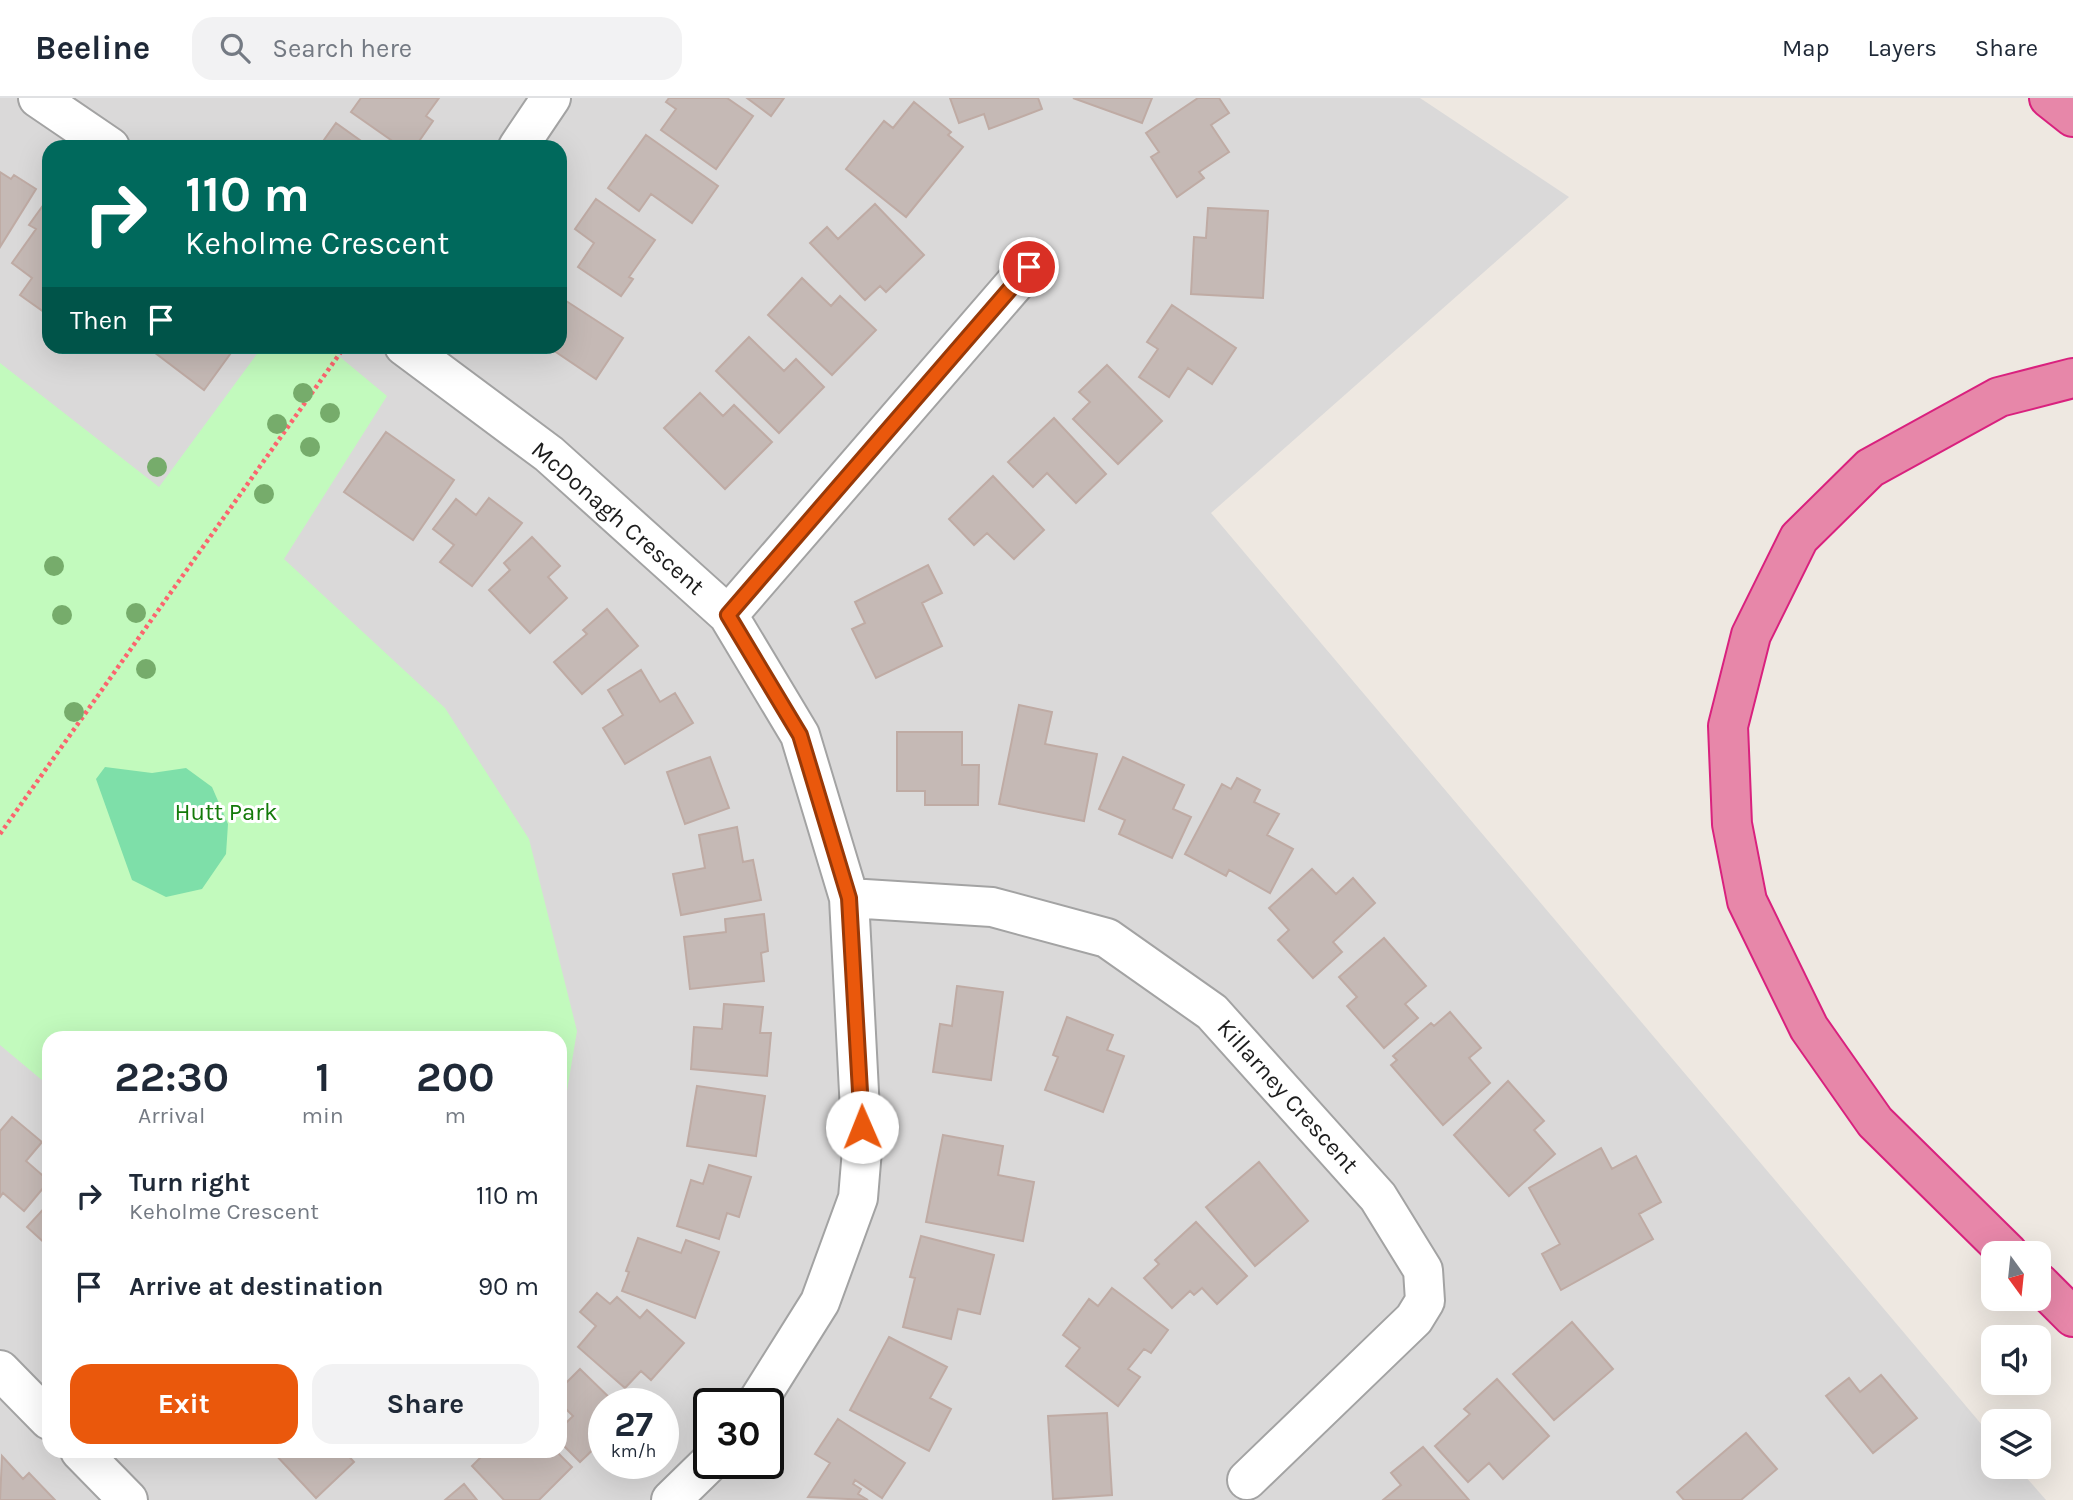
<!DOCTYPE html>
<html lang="en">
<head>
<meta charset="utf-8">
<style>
  body { margin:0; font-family:Karla,sans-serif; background:#f2f2f3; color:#1f2937; height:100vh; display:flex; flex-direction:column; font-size:26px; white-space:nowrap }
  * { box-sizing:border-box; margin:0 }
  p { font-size:23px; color:#747a83 }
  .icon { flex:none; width:38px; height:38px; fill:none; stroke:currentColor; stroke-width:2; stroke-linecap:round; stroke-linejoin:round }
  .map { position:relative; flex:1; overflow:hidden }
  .panel { position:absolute; left:42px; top:933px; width:525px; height:427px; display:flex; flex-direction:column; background:#fff; border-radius:21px; box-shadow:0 7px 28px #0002 }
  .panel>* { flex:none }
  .top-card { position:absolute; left:42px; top:42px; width:525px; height:214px; border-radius:21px; box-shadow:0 7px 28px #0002; background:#00695c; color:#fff; overflow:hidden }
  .needle { width:46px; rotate:165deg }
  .buttons { position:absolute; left:1981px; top:1143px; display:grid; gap:14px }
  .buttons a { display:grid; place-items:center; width:70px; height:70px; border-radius:14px; background:#fff; box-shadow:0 7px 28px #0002; font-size:35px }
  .speed { position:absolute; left:588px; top:1290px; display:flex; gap:14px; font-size:35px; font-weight:700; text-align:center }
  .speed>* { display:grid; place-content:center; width:91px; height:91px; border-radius:50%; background:#fff; box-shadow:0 7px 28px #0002; line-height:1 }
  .speed small { font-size:18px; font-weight:400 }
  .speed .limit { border:4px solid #111; border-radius:10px; background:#fff; color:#111 }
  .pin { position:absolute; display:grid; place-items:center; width:60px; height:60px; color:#fff; margin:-30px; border:4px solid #fff; border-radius:50%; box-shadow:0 2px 7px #0007 }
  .me { position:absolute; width:77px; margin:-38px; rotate:359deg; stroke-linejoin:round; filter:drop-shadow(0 0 5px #0008) }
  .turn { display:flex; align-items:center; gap:24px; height:147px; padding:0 28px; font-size:32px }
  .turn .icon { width:91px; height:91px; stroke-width:2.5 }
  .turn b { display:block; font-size:49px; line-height:60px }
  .then { display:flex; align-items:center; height:66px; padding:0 28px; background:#0003; gap:14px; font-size:26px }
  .eta { display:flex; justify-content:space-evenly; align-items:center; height:119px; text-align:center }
  .eta b { font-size:42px; font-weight:700; line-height:49px }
  .action { display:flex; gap:14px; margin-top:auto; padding:14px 28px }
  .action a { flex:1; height:80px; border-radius:21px; background:#ea580c; color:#fff; font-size:28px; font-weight:700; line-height:80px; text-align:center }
  .action a+a { background:#f2f2f3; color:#1f2937 }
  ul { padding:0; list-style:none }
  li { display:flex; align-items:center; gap:21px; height:91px; padding:0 28px }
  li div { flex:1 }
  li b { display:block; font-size:26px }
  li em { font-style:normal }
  header { display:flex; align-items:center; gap:42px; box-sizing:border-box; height:98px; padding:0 35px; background:#fff; border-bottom:2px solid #e0e1e3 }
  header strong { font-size:33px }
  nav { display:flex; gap:38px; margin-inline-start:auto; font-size:24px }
  .search { width:490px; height:63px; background:#f2f2f3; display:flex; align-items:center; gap:18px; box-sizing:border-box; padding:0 24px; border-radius:21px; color:#747a83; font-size:26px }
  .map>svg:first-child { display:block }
  .residential { fill:#dad9d9; fill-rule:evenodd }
  .park { fill:#c2fabd }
  .pitch { fill:#7edfa9 }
  .building { fill:#c5b9b5; stroke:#bfaba4; stroke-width:2 }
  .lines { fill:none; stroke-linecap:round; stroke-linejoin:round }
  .minor-casing { stroke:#a3a3a3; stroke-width:42 }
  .highway-casing { stroke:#d9217e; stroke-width:42 }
  .path { stroke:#fb656e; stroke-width:4.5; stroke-dasharray:3.5 3.5; stroke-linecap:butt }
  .minor { stroke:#fff; stroke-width:38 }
  .highway { stroke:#e787a9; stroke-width:38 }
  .tree { fill:#76ac6b }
  .route-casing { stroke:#983908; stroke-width:18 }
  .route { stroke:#ea580c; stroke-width:12 }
  .labels { text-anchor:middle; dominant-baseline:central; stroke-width:6; stroke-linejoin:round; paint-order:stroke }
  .street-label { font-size:24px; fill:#1c1c1c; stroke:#fff }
  .park-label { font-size:24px; fill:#137a0a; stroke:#fff }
</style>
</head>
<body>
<header>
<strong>Beeline</strong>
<div class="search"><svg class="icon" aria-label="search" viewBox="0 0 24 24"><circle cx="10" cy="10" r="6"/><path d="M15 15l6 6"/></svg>Search here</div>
<nav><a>Map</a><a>Layers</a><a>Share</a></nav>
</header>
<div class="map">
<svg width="2073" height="1402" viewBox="0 0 2073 1402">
  <rect width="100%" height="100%" fill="#eee8e1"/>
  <path class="residential" d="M 0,0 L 1420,0 L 1569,99 L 1211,415 L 1993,1340 L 1993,1368 L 2017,1369 L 2046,1402 L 0,1402 ZM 49,49 L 560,49 L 560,248 L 49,248 ZM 49,940 L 560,940 L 560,1353 L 49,1353 ZM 604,1306 L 663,1306 L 663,1365 L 604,1365 ZM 709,1306 L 768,1306 L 768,1365 L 709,1365 Z"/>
  <path class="park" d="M 262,249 L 328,249 L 387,298 L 284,461 L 445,610 L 529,741 L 577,933 L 560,1035 L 560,940 L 49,940 L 49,988 L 0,947 L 0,265 L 159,389 Z"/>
  <path class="pitch" d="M 105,669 L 152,675 L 186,670 L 212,689 L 228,726 L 226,756 L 202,791 L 166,799 L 132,782 L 96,681 Z"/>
  <path class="building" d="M 361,0 L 439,0 L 426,18 L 433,23 L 415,49 L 401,49 L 351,14 Z
    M 669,0 L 727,0 L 753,18 L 716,71 L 661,32 L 676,11 L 666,4 Z
    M 747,0 L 784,0 L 771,18 Z
    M 950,0 L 1038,0 L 1042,11 L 989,31 L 984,16 L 959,25 Z
    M 1073,0 L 1152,0 L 1142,25 Z
    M 1198,0 L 1219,0 L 1229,15 L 1211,27 L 1229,54 L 1199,74 L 1204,80 L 1177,99 L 1151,59 L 1159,54 L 1146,35 Z
    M 914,4 L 951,34 L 948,37 L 963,49 L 906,119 L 846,71 L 884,23 L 893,30 Z
    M 336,25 L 368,48 L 367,49 L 319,49 Z
    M 646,37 L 718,88 L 692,125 L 651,96 L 639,113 L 608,90 Z
    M 0,74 L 11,81 L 14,77 L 36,91 L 0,149 Z
    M 49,99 L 49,207 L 44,214 L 20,197 L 32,180 L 12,165 L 36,131 L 29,127 Z
    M 596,101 L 655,142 L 629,179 L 633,181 L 621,198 L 578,169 L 594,145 L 575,131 Z
    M 875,106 L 924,157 L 886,194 L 880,188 L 865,202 L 810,145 L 827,129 L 838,141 Z
    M 1208,110 L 1268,113 L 1263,200 L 1191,196 L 1194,139 L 1206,140 Z
    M 802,180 L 831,208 L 840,198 L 876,232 L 832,277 L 768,217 Z
    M 560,199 L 623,240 L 596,281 L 547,248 L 560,248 Z
    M 1172,207 L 1236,250 L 1212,286 L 1188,270 L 1169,299 L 1139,279 L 1158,251 L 1147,244 Z
    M 749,239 L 784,273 L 796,261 L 824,289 L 779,335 L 716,273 Z
    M 146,248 L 236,248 L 204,292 Z
    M 1107,267 L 1162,323 L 1118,366 L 1073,321 L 1090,304 L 1079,294 Z
    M 700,295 L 723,318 L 734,307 L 772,344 L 725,391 L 664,330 Z
    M 1054,320 L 1106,376 L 1076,405 L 1047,375 L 1033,389 L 1008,364 Z
    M 386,334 L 454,382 L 413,442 L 344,394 Z
    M 993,378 L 1044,432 L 1014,461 L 987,435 L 974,447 L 949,421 Z
    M 489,400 L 522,425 L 472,488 L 440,464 L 454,447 L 433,431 L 456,401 L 476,417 Z
    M 532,439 L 560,468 L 548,479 L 567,500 L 530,535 L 489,492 L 510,472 L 504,465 Z
    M 928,467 L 942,495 L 922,505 L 942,548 L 876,580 L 852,531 L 865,525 L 855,504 Z
    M 607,511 L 638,548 L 582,596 L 554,564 L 587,536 L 583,532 Z
    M 641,572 L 660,604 L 675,595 L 693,625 L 625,666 L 603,630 L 623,617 L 608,592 Z
    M 1019,607 L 1052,614 L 1045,646 L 1097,656 L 1084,723 L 999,706 Z
    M 897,634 L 962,634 L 962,667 L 979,667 L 978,707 L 925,707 L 925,693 L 897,693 Z
    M 710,659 L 729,710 L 685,726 L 667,674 Z
    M 1123,659 L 1184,687 L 1173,711 L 1191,719 L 1172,760 L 1119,736 L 1125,722 L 1099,711 Z
    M 1237,680 L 1260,692 L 1254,704 L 1279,716 L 1267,737 L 1293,751 L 1270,795 L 1229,772 L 1226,778 L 1185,756 L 1222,686 L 1231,691 Z
    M 737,729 L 743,764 L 753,762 L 761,802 L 681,817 L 673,776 L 705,770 L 699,737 Z
    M 1312,771 L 1336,796 L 1353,780 L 1375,805 L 1333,844 L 1342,854 L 1313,880 L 1278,842 L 1289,832 L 1269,810 Z
    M 764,816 L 768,853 L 761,855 L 764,883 L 690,891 L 684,839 L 726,834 L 725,821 Z
    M 1384,840 L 1426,888 L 1405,906 L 1418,920 L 1384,950 L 1347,908 L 1357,899 L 1339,879 Z
    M 957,888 L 1003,894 L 991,982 L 933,974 L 940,926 L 952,928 Z
    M 724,906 L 763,909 L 760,935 L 771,935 L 767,978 L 691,971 L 694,929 L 722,931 Z
    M 1450,914 L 1481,950 L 1469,960 L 1490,985 L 1443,1027 L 1391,967 L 1397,962 L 1393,958 L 1431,925 L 1434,928 Z
    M 1067,919 L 1113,937 L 1107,952 L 1124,958 L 1103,1014 L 1045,992 L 1058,959 L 1053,957 Z
    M 1508,983 L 1544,1023 L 1534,1032 L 1555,1056 L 1509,1098 L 1454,1037 Z
    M 697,988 L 765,998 L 756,1058 L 687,1048 Z
    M 12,1019 L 42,1044 L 26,1063 L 49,1083 L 24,1113 L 3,1095 L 0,1099 L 0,1033 Z
    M 943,1037 L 1003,1048 L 998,1077 L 1034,1084 L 1023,1143 L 926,1124 Z
    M 1601,1050 L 1612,1071 L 1636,1058 L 1661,1104 L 1639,1116 L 1653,1141 L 1561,1192 L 1542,1156 L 1560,1146 L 1529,1090 Z
    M 1259,1064 L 1308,1123 L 1255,1168 L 1206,1109 Z
    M 709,1067 L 751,1079 L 739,1119 L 727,1115 L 719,1141 L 677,1128 L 691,1082 L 703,1086 Z
    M 49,1105 L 49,1149 L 27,1129 Z
    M 1196,1124 L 1247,1178 L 1217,1206 L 1202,1190 L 1194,1197 L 1190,1193 L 1172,1210 L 1144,1180 L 1159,1166 L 1155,1162 Z
    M 921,1138 L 994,1157 L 980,1216 L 958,1211 L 951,1241 L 903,1229 L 915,1180 L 910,1179 Z
    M 638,1140 L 681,1155 L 686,1142 L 719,1154 L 695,1220 L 622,1193 L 629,1174 L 626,1173 Z
    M 1112,1190 L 1168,1232 L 1151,1255 L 1144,1251 L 1128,1271 L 1140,1279 L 1118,1308 L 1066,1268 L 1080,1250 L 1063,1237 L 1089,1201 L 1098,1208 Z
    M 597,1195 L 610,1206 L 617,1199 L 640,1220 L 647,1212 L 684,1245 L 651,1282 L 641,1273 L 625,1290 L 578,1249 L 596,1228 L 580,1214 Z
    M 1572,1224 L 1613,1271 L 1554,1322 L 1513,1276 Z
    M 889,1239 L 947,1269 L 930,1300 L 951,1311 L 929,1353 L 850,1312 Z
    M 580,1271 L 616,1306 L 604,1306 L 604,1341 L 580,1364 L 560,1344 L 560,1331 L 573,1318 L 560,1305 L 560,1291 Z
    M 1881,1277 L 1917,1320 L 1873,1355 L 1826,1298 L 1849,1280 L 1860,1294 Z
    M 1497,1281 L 1549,1338 L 1503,1381 L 1489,1365 L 1468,1384 L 1435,1348 L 1470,1316 L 1464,1311 Z
    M 1107,1315 L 1112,1397 L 1053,1401 L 1048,1318 Z
    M 838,1321 L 905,1365 L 882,1400 L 855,1382 L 853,1386 L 861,1391 L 858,1396 L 868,1402 L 808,1399 L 830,1365 L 815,1356 Z
    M 1746,1335 L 1777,1371 L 1741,1402 L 1684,1402 L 1677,1394 Z
    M 1423,1349 L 1469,1402 L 1383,1402 L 1401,1387 L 1391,1375 Z
    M 344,1353 L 354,1364 L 316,1400 L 273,1354 Z
    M 487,1353 L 512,1353 L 518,1359 L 525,1353 L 556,1353 L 572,1369 L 539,1402 L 504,1402 L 472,1368 Z
    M 2,1358 L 23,1381 L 29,1375 L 55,1402 L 0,1402 Z
    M 464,1386 L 477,1402 L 445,1402 Z"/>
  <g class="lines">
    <defs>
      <path id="minor" d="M 38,0 L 110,49
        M 518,49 L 551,0
        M 404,248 L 549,356 L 728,517 L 800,637 L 849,800 L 862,1052 L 858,1100 L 820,1204 L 756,1306
        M 728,517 L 1029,169
        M 849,800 L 992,809 L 1107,840 L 1212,914 L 1378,1099 L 1423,1172 L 1425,1203 L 1414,1221 L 1247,1382
        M 0,1272 L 49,1322
        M 80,1353 L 128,1402
        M 671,1402 L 709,1365"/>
      <path id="highway" d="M 2049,0 L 2073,19
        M 2008,1155 L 1875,1024 L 1809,930 L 1747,803 L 1732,726 L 1728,628 L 1751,537 L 1799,440 L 1870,370 L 1999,299 L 2073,280
        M 2039,1185 L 2073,1219"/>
    </defs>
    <use href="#minor" class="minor-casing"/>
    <use href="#highway" class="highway-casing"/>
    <path class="path" d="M 0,736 L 343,251 L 352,248"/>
    <use href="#minor" class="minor"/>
    <use href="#highway" class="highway"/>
  </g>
  <g class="tree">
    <circle cx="303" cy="295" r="10"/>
    <circle cx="330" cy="315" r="10"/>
    <circle cx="277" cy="326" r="10"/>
    <circle cx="310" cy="349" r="10"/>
    <circle cx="157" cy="369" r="10"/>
    <circle cx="264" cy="396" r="10"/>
    <circle cx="54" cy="468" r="10"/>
    <circle cx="136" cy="515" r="10"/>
    <circle cx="62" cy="517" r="10"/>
    <circle cx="146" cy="571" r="10"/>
    <circle cx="74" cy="614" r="10"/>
  </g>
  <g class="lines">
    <defs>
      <path id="route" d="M 862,1029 L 849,800 L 800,637 L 728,517 L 1029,169"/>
    </defs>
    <use href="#route" class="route-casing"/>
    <use href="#route" class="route"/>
  </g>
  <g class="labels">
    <g class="street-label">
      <text transform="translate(618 420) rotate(41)">McDonagh Crescent</text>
      <text transform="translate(1288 998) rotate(48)">Killarney Crescent</text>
    </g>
    <g class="park-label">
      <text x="226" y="714">Hutt Park</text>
    </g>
  </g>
</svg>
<div class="buttons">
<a><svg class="needle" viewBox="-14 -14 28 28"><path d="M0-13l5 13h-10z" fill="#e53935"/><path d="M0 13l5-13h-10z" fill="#747a83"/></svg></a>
<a><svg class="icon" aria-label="sound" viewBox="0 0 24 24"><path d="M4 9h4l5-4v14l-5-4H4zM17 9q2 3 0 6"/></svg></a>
<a><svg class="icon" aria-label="layers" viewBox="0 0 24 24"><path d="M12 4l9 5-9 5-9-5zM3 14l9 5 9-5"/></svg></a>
</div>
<div class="speed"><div>27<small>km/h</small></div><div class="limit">30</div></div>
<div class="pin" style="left:1029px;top:169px;background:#d93025"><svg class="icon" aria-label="arrive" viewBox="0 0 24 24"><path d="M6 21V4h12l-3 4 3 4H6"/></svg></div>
<svg class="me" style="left:862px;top:1029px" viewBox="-20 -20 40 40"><circle r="19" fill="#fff"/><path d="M0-13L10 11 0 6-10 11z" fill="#ea580c"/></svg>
<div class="top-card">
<div class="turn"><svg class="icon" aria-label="right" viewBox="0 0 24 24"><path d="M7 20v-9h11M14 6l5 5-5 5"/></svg><div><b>110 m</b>Keholme Crescent</div></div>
<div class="then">Then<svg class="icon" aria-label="arrive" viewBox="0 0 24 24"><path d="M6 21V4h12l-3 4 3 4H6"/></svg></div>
</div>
<section class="panel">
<div class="eta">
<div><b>22:30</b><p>Arrival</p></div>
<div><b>1</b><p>min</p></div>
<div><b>200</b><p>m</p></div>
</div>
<ul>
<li><svg class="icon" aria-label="right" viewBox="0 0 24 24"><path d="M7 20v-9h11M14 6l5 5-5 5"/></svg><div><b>Turn right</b><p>Keholme Crescent</p></div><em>110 m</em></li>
<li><svg class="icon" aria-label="arrive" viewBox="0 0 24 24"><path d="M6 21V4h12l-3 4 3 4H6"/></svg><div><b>Arrive at destination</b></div><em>90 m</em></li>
</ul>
<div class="action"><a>Exit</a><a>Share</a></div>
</section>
</div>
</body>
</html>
